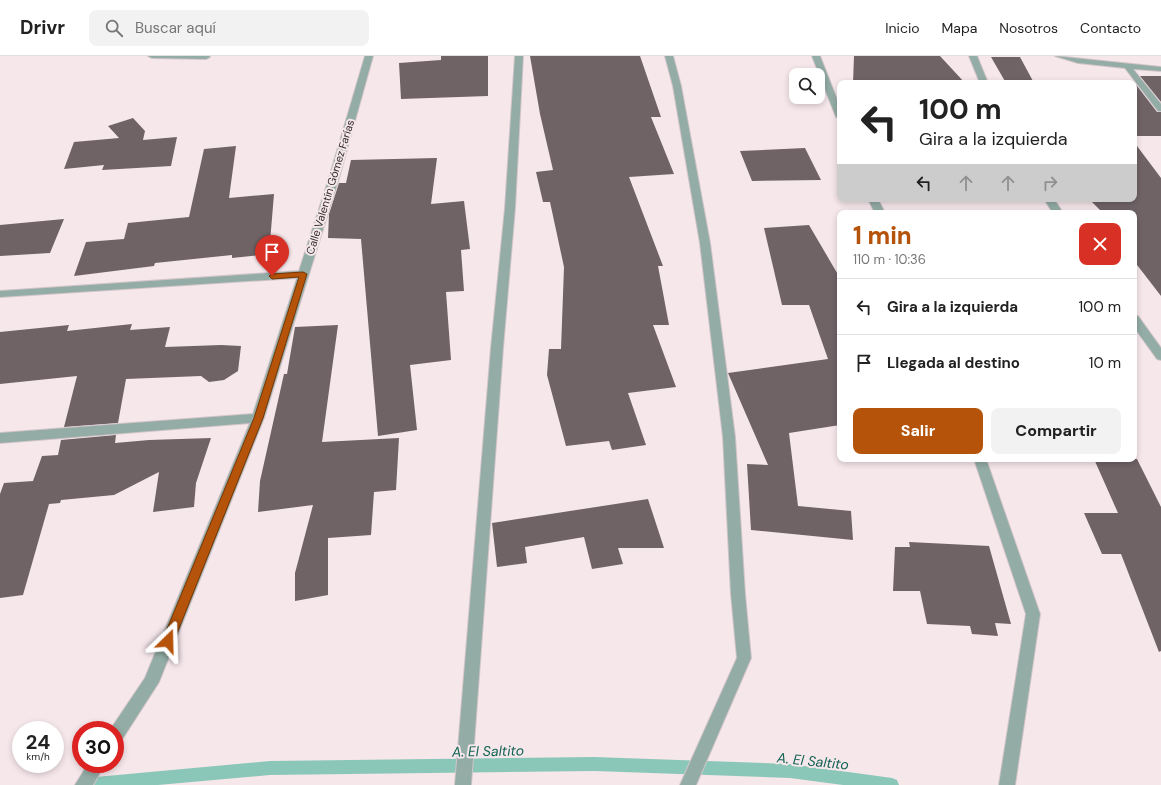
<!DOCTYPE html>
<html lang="es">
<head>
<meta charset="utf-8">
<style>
  body { margin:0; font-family:"DM Sans",sans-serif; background:#f2f2f2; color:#222; height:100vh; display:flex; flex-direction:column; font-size:15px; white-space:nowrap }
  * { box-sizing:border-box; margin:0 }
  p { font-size:13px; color:#767676 }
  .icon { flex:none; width:22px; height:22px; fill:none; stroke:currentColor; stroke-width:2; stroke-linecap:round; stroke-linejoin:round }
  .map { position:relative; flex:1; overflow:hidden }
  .drawer { position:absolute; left:837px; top:154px; width:300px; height:252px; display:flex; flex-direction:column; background:#fff; border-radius:8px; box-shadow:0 2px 6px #0003 }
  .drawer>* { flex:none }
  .hud { position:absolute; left:837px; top:24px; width:300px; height:122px; border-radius:8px; box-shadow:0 2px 6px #0003; background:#fff; color:#222; overflow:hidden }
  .buttons { position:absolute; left:789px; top:12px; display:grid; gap:8px }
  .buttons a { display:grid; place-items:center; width:36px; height:36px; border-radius:8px; background:#fff; box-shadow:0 2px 6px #0003; font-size:20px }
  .speed { position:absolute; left:12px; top:665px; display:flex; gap:8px; font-size:20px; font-weight:700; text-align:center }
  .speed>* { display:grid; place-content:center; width:52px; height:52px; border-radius:50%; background:#fff; box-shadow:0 2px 6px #0003; line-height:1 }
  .speed small { font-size:10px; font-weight:400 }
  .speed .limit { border:6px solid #d22; background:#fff; color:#111 }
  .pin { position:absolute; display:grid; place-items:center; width:34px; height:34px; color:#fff; margin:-41px -17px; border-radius:50% 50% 50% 0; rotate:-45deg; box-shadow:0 0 4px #0007 }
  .pin .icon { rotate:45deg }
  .me { position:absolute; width:44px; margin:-22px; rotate:22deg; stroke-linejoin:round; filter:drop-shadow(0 0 3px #0008) }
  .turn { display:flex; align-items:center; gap:14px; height:84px; padding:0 16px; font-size:18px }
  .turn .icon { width:52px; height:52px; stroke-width:2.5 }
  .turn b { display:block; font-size:28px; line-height:34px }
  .lanes { display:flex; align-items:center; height:38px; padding:0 16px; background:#0003; justify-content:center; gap:20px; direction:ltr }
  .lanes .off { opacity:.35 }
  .round { display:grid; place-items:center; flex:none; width:42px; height:42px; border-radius:8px; background:#f2f2f2 }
  .head { display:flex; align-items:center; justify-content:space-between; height:68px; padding:0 16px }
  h1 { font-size:24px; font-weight:800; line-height:30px; color:#b45309 }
  .button { display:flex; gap:8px; margin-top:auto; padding:8px 16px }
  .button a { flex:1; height:46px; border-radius:8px; background:#b45309; color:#fff; font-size:16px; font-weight:800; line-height:46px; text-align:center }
  .button a+a { background:#f2f2f2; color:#222 }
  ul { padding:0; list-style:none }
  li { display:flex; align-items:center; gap:12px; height:56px; padding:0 16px; border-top:1px solid #e0e0e0 }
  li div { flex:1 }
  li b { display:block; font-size:15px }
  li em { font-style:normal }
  header { display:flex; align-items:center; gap:24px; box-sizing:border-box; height:56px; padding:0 20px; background:#fff; border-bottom:1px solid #e0e0e0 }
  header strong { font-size:19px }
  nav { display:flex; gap:22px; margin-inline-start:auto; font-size:14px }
  .search { width:280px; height:36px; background:#f2f2f2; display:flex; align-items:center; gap:10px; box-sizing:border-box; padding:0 14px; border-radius:8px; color:#767676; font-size:15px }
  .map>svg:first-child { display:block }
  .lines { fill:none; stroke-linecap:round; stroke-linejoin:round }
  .stream { fill:#8bc7b8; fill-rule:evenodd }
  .building { fill:#6f6366 }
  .minor-casing { stroke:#d2c5c9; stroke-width:2 }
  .minor { fill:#93aca5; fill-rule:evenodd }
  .route { fill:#b45309; stroke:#753606 }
  .labels { text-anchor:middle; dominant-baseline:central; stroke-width:4; stroke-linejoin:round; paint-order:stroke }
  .street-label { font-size:11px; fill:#302b2c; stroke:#f6e7eb }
  .near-water-label { font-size:14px; font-style:italic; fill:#126253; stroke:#f6e7eb }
</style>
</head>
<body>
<header>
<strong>Drivr</strong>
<div class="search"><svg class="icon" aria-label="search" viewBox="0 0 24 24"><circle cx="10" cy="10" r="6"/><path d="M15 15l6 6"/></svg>Buscar aquí</div>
<nav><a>Inicio</a><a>Mapa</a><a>Nosotros</a><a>Contacto</a></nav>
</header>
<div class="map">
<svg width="1161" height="729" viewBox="0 0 1161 729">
  <rect width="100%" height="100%" fill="#f6e7eb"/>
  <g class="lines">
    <path class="stream" d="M 594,701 L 790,708 L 892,722 L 897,724 L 899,729 L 843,729 L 790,722 L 594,715 L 270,719 L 158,729 L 78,729 L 80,724 L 85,722 L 270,705 Z"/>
  </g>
  <path class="building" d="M 441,0 L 488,0 L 488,40 L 401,43 L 399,7 L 441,4 Z
    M 530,0 L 640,0 L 661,61 L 651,61 L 674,118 L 629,121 L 663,210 L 658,210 L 669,269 L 653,269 L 676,331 L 628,337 L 646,389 L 612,394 L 609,385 L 566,390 L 547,319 L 549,293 L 561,293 L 564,211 L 550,146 L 543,146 L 536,116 L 553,114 L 540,58 Z
    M 854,0 L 940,0 L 965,27 L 853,27 Z
    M 991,1 L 1020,1 L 1034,27 L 1006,27 Z
    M 1140,20 L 1161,20 L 1161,46 Z
    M 1134,26 L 1157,56 L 1161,56 L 1161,80 L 1134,80 Z
    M 133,62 L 145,75 L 143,84 L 177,81 L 171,110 L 102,114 L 104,109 L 64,113 L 74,86 L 119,82 L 108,70 Z
    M 1134,86 L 1161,122 L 1161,240 L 1134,205 L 1134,157 L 1103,157 L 1089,143 L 1134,143 Z
    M 236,90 L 229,142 L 274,138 L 269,198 L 232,202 L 232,199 L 155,207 L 154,210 L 74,220 L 86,186 L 124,183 L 128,167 L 189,161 L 204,93 Z
    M 805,92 L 821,124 L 752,125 L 740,95 Z
    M 437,102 L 431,148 L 464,145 L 470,193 L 461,194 L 464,235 L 446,236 L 451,304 L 410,309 L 417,374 L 378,380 L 361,183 L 328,182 L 329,158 L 339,127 L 346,127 L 351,104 Z
    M 64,163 L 50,197 L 0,200 L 0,169 Z
    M 809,169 L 840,222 L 840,369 L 789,377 L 798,450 L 851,455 L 853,484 L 751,474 L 747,408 L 768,409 L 728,317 L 828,303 L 809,249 L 782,249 L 764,172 Z
    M 132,268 L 130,274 L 170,271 L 165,291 L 221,289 L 241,290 L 238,315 L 224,324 L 209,326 L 201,320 L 126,323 L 118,367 L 64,371 L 77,320 L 0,328 L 0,276 L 69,269 L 67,275 Z
    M 338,269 L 322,386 L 399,382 L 396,434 L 374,436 L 371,479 L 328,482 L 328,539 L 295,545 L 295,517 L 313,449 L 258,456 L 260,425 L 284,318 L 287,318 L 295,271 Z
    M 116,379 L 115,387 L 149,384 L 211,382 L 196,427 L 194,451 L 153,456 L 159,416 L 114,439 L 61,444 L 60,447 L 49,448 L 23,539 L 0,542 L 0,438 L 4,427 L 33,425 L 42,400 L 58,399 L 61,384 Z
    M 1094,403 L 1137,403 L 1161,451 L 1161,595 L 1159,596 L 1121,498 L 1102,498 L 1084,457 L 1118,457 Z
    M 648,443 L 664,492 L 618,492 L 623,508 L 592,513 L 584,481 L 525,491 L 527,507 L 497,511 L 492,467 Z
    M 909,486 L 989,490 L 1011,568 L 995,567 L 998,580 L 972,578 L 970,570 L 927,568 L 920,535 L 893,535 L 895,491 L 910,491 Z"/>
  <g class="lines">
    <defs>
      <path id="minor" d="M 148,0 L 209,0 L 210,1 L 206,3 L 152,2 Z
        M 365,0 L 373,0 L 339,122 L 264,362 L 159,626 L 121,685 L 115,688 L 115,674 L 110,674 L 145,622 L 250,367 L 0,387 L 0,377 L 253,358 L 297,222 L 0,241 L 0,235 L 299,215 L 329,122 Z
        M 515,0 L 523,0 L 515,152 L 503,292 L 471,729 L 455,729 L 491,292 L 505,152 Z
        M 665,0 L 673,0 L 681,30 L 710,187 L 735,381 L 745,538 L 751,602 L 696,729 L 680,729 L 737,602 L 731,538 L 723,381 L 700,187 L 673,30 Z
        M 812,0 L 820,0 L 840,51 L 840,64 L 836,61 Z
        M 969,0 L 977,0 L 988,27 L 980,27 Z
        M 1055,0 L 1161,11 L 1161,15 L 1133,13 L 1161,48 L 1161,55 L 1158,55 L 1125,12 L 1078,7 Z
        M 868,143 L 878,143 L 885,157 L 875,157 Z
        M 1044,143 L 1054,143 L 1063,157 L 1053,157 Z
        M 1134,259 L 1138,260 L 1161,292 L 1161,304 L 1157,303 L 1134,271 Z
        M 974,403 L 986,403 L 1040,558 L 1015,729 L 999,729 L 1026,558 Z
        M 88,708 L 105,708 L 93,729 L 75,729 Z"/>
    </defs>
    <use href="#minor" class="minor-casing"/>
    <use href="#minor" class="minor"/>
  </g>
  <path class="route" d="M 303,216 L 307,218 L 263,362 L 174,585 L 172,588 L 168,590 L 164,588 L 162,585 L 254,362 L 299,221 L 272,223 L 269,220 L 272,218 Z"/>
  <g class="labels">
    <g class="street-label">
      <text transform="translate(330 131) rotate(-73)">Calle Valentín Gómez Farías</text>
    </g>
    <g class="near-water-label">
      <text transform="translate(488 695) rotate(-1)">A. El Saltito</text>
      <text transform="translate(813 705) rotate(6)">A. El Saltito</text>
    </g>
  </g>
</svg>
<div class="buttons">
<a><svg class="icon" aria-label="search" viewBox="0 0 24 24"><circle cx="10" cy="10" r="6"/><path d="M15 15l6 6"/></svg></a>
</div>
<div class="speed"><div>24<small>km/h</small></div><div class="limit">30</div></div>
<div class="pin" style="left:272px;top:220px;background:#d93025"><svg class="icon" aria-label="arrive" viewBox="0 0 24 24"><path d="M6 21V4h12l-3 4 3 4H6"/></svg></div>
<svg class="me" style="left:168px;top:585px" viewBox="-20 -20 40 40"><path d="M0-17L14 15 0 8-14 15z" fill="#b45309" stroke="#fff" stroke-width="4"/></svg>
<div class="hud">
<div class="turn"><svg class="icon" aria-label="left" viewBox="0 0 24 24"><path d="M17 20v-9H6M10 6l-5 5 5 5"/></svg><div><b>100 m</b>Gira a la izquierda</div></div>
<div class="lanes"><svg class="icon" aria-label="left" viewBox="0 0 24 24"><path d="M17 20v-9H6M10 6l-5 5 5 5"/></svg><svg class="icon off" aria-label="ahead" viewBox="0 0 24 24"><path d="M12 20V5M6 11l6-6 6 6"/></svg><svg class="icon off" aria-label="ahead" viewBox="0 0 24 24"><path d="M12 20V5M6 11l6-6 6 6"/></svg><svg class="icon off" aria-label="right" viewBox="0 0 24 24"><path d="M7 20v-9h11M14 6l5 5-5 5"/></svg></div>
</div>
<section class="drawer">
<div class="head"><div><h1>1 min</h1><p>110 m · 10:36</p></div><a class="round" style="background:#d93025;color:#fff"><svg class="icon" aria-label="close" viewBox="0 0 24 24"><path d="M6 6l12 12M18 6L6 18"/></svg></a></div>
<ul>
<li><svg class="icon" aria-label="left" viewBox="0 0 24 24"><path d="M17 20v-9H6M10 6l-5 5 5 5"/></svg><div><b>Gira a la izquierda</b></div><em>100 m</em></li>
<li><svg class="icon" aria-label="arrive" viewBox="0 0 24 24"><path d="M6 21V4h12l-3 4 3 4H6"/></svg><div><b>Llegada al destino</b></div><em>10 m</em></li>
</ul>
<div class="button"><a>Salir</a><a>Compartir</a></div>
</section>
</div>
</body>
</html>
